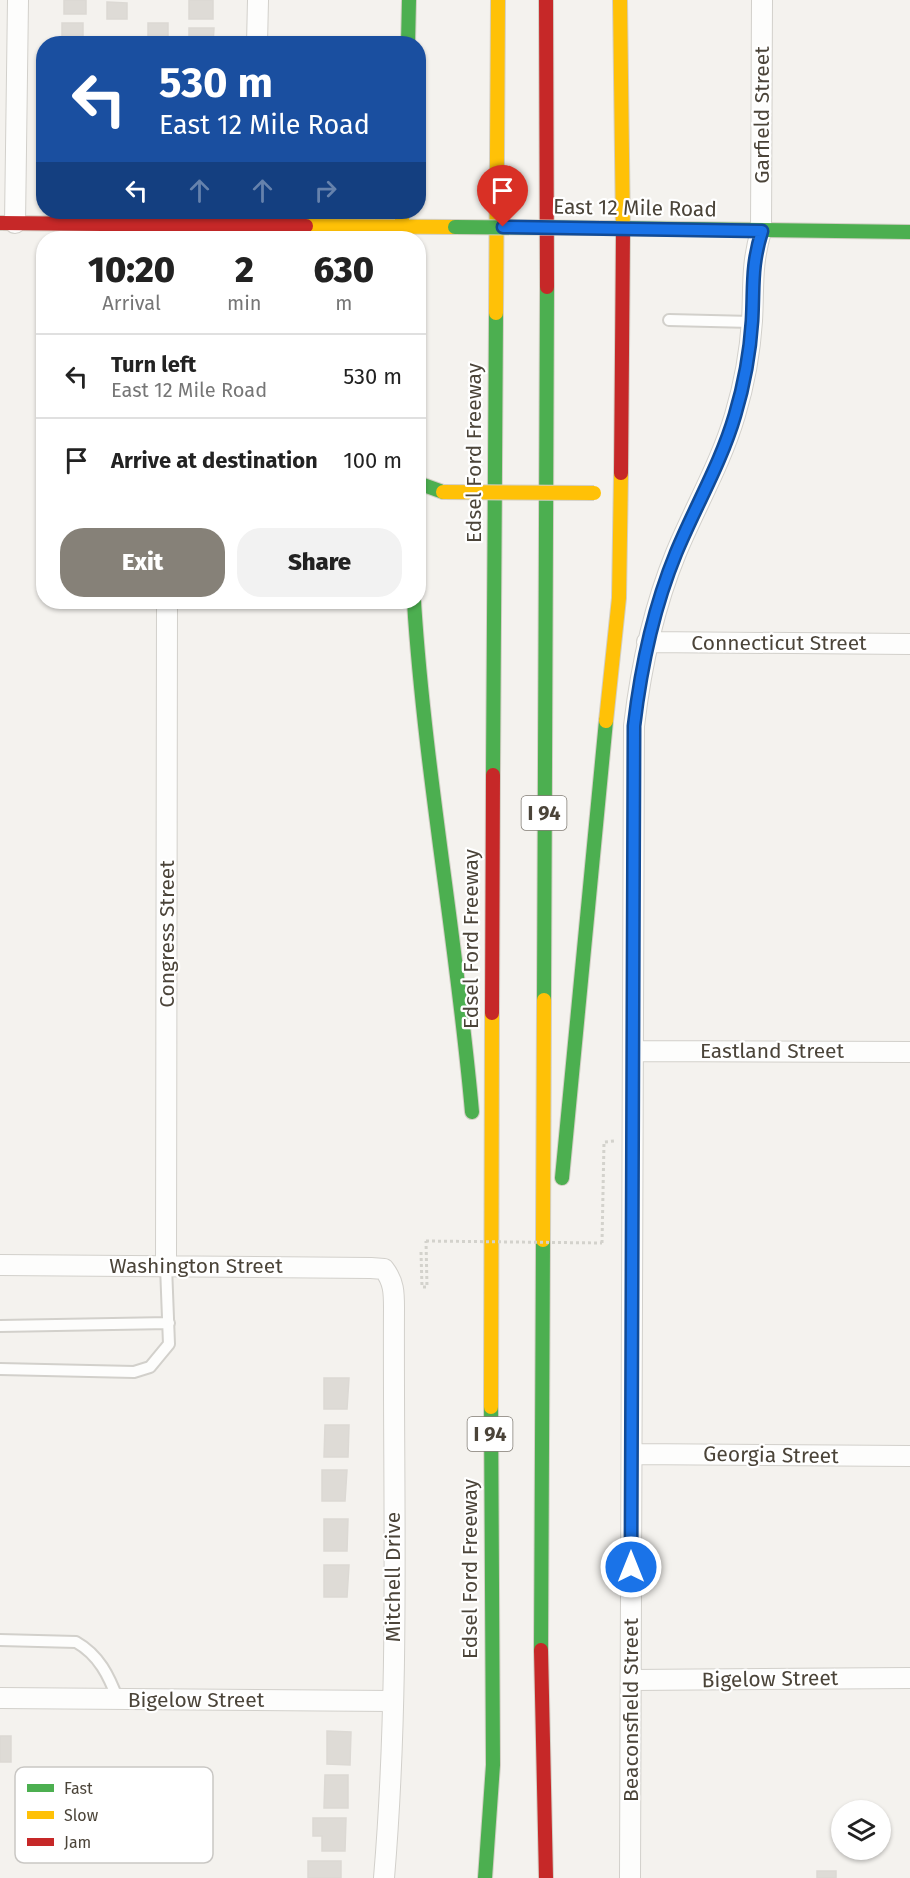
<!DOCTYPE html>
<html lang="en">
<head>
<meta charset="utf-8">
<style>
  body { margin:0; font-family:"Fira Sans",sans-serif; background:#f2f2f2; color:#222; height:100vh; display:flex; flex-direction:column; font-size:22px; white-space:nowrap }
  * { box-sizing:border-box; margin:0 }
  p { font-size:20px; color:#767676 }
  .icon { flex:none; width:33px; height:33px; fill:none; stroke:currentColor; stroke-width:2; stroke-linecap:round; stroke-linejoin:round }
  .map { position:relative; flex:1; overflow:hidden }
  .side { position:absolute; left:36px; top:231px; width:390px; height:378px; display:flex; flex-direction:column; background:#fff; border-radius:24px; box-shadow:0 2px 4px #0004 }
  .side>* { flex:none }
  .guide { position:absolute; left:36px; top:36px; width:390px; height:183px; border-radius:24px; box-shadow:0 2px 4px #0004; background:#1a4fa0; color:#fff; overflow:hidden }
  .controls { position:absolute; left:831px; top:1800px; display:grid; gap:12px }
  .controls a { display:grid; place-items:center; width:60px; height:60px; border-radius:50%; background:#fff; box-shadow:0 2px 4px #0004; font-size:30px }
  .pin { position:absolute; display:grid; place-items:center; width:51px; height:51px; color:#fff; margin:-62px -26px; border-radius:50% 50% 50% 0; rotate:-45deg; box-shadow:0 0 6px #0007 }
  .pin .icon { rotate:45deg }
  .me { position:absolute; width:66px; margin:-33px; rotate:0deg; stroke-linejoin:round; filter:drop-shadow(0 0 4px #0008) }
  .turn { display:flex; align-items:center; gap:21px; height:126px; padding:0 24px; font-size:27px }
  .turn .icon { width:78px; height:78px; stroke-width:2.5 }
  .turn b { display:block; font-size:42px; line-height:51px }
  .lanes { display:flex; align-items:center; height:57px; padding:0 24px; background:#0003; justify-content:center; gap:30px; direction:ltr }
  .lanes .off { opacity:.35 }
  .eta { display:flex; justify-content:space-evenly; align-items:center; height:102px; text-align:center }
  .eta b { font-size:36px; font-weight:800; line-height:42px }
  .action { display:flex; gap:12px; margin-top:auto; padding:12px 24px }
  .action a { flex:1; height:69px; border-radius:24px; background:#868178; color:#fff; font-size:24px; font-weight:800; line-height:69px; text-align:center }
  .action a+a { background:#f2f2f2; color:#222 }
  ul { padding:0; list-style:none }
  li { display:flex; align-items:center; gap:18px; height:84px; padding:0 24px; border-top:2px solid #e0e0e0 }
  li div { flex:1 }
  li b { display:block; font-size:22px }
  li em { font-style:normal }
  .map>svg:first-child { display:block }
  .building { fill:#dedbd6; stroke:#dcd9d4; stroke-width:1.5 }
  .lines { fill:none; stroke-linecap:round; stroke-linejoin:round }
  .lane-casing { stroke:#d2d0cb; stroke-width:14 }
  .street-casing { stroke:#d2d0cb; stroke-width:22 }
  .fast-casing { stroke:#d3cfc5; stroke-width:16 }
  .slow-casing { stroke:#d3cfc5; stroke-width:16 }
  .jam-casing { stroke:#d3cfc5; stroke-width:16 }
  .path { stroke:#d3d2cc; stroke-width:3; stroke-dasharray:3 3; stroke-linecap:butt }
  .lane { stroke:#fdfdfc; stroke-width:10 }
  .street { stroke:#fdfdfc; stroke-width:20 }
  .fast { stroke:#4caf50; stroke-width:14 }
  .slow { stroke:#ffc107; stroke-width:14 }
  .jam { stroke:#c62828; stroke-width:14 }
  .fast-bridge-casing { stroke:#d3cfc5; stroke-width:16; stroke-linecap:butt }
  .slow-bridge-casing { stroke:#d3cfc5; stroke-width:16; stroke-linecap:butt }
  .path-bridge { stroke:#d3d2cc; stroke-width:3; stroke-dasharray:3 3; stroke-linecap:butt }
  .fast-bridge { stroke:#4caf50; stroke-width:14 }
  .slow-bridge { stroke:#ffc107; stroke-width:14 }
  .route-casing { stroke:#114b97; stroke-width:15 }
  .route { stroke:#1a73e8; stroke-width:10 }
  .labels { text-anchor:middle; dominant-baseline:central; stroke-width:4.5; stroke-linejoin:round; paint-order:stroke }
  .shield { fill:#fff; stroke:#817c74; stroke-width:1.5 }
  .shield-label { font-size:20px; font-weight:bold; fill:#4b4439 }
  .street-label { font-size:21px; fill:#4b4439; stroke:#fff }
  .key { fill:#fff; stroke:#c9c7c4; stroke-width:1.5 }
  .key-label { font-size:16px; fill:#4b4439 }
</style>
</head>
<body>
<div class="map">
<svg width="910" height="1878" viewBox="0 0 910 1878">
  <rect width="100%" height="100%" fill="#f4f2ee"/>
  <path class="building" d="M 64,0 L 86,0 L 86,14 L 64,14 Z
    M 189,0 L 213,0 L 213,19 L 189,19 Z
    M 107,2 L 127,3 L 127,19 L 107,19 Z
    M 62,23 L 83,23 L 83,44 L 62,44 Z
    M 148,23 L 168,23 L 168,40 L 148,40 Z
    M 189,28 L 214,28 L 213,44 L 189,44 Z
    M 324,1378 L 349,1378 L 347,1409 L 324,1409 Z
    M 325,1425 L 349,1425 L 348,1457 L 324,1457 Z
    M 322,1470 L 347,1470 L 345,1501 L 322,1501 Z
    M 324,1519 L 348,1519 L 347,1551 L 324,1551 Z
    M 324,1565 L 349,1565 L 347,1597 L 324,1597 Z
    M 327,1731 L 351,1732 L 350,1765 L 327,1764 Z
    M 0,1736 L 11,1736 L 11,1762 L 0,1762 Z
    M 325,1775 L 348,1775 L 348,1808 L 324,1808 Z
    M 313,1818 L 346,1818 L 345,1851 L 322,1851 L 322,1836 L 313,1836 Z
    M 308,1861 L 341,1861 L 341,1878 L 308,1878 Z
    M 817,1871 L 836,1871 L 836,1878 L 817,1878 Z"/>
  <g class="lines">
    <defs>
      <path id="lane" d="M 669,320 L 752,322
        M 0,1326 L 169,1323
        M 0,1369 L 134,1372 L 150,1367 L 169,1344 L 166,1266
        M 0,1640 L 76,1642 C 99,1655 109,1676 118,1700"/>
      <path id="street" d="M 257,44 L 258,0
        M 15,223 L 18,0
        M 647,642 L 910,644
        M 634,1051 L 910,1052
        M 0,1265 L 371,1268 L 384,1269 C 394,1282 394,1293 394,1308 C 393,1498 400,1689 384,1878
        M 166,1266 L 167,602
        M 632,1454 L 910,1456
        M 631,1680 L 910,1678
        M 0,1698 L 392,1701
        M 630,1878 L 634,726 C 641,666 653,609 676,553 C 695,507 721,463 735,415 C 744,385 750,352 752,321 C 754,286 751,266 761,231 L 762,0"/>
      <path id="fast" d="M 408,44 L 409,0
        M 601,228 L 910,232
        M 418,483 L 443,492
        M 414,602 C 425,773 457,941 472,1112
        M 493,775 L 496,313
        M 544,1000 L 547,287
        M 562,1178 L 606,721
        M 541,1650 L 543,1240
        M 485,1878 L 493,1765 L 491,1407"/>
      <path id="slow" d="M 620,0 L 623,232
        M 402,212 L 402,238
        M 306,226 L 455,227
        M 496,313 L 498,0
        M 606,721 L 619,598 L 621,473
        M 543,1240 L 544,1000
        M 491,1407 L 492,1013"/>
      <path id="jam" d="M 546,0 L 547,287
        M 0,223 L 306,226
        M 621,473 L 623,232
        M 492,1013 L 493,775
        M 541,1650 L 546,1878"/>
    </defs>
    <use href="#lane" class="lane-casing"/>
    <use href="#street" class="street-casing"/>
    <use href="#fast" class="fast-casing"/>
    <use href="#slow" class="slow-casing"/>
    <use href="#jam" class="jam-casing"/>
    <path class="path" d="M 602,1243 L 604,1142 L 615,1141
      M 421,1252 L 422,1287 L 427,1287 L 426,1241"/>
    <use href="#lane" class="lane"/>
    <use href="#street" class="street"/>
    <use href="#fast" class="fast"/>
    <use href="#slow" class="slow"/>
    <use href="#jam" class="jam"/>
    <defs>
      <path id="fast-bridge" d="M 455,227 L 599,228"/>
      <path id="slow-bridge" d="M 443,492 L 594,493"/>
    </defs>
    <use href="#fast-bridge" class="fast-bridge-casing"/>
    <use href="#slow-bridge" class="slow-bridge-casing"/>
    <path class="path-bridge" d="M 426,1241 L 602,1243"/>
    <use href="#fast-bridge" class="fast-bridge"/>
    <use href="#slow-bridge" class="slow-bridge"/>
  </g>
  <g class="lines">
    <defs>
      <path id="route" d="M 503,227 L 762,231 C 751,266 754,286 752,321 C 750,352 744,385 735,415 C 721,463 695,507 676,553 C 653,609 641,666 634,726 L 631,1567"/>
    </defs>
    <use href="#route" class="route-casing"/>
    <use href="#route" class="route"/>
  </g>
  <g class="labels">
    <g class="shield">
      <rect x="521.5" y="796" width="45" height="34" rx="4.5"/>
      <rect x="467.5" y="1417" width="45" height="34" rx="4.5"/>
    </g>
    <g class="shield-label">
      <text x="544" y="813">I 94</text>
      <text x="490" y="1434">I 94</text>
    </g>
    <g class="street-label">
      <text transform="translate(762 115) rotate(-90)">Garfield Street</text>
      <text transform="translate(635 208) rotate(1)">East 12 Mile Road</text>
      <text transform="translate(474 453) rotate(-90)">Edsel Ford Freeway</text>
      <text x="779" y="643">Connecticut Street</text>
      <text transform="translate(167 934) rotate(-90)">Congress Street</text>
      <text transform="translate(471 939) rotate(-90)">Edsel Ford Freeway</text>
      <text x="772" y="1051">Eastland Street</text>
      <text x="196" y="1266">Washington Street</text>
      <text transform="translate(771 1455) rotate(1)">Georgia Street</text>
      <text transform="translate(470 1569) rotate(-90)">Edsel Ford Freeway</text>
      <text transform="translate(393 1577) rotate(-90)">Mitchell Drive</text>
      <text transform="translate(770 1679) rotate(-1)">Bigelow Street</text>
      <text x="196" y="1700">Bigelow Street</text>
      <text transform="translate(631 1710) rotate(-90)">Beaconsfield Street</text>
    </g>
  </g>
  <rect x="15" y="1767" width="198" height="96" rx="9" class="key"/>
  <rect x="27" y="1784" width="27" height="8" fill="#4caf50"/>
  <rect x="27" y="1811" width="27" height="8" fill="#ffc107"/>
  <rect x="27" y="1838" width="27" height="8" fill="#c62828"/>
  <g class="key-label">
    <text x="64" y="1794">Fast</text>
    <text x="64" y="1821">Slow</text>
    <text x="64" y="1848">Jam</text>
  </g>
</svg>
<div class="controls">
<a><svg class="icon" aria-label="layers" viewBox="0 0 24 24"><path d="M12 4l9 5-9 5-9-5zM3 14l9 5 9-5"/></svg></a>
</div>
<div class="pin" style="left:503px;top:227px;background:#d93025"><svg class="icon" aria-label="arrive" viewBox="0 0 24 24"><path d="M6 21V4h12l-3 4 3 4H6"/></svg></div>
<svg class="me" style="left:631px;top:1567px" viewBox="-20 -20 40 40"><circle r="17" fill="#1a73e8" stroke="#fff" stroke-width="3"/><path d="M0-11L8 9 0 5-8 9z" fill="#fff"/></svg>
<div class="guide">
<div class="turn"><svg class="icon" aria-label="left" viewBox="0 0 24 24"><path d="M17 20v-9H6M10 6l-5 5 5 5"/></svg><div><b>530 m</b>East 12 Mile Road</div></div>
<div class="lanes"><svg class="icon" aria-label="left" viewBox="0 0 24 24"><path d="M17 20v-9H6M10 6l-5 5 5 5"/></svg><svg class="icon off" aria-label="ahead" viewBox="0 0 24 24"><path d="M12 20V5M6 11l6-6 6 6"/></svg><svg class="icon off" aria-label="ahead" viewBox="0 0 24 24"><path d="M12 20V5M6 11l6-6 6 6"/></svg><svg class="icon off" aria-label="right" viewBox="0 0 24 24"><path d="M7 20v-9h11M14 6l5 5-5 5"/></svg></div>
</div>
<section class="side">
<div class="eta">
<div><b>10:20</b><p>Arrival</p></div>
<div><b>2</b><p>min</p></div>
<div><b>630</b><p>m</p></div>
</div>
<ul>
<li><svg class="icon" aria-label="left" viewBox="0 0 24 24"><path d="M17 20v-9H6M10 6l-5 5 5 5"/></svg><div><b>Turn left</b><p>East 12 Mile Road</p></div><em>530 m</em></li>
<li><svg class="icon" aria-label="arrive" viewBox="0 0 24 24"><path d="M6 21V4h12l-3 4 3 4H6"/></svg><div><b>Arrive at destination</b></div><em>100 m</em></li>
</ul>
<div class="action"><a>Exit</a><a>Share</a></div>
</section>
</div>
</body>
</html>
